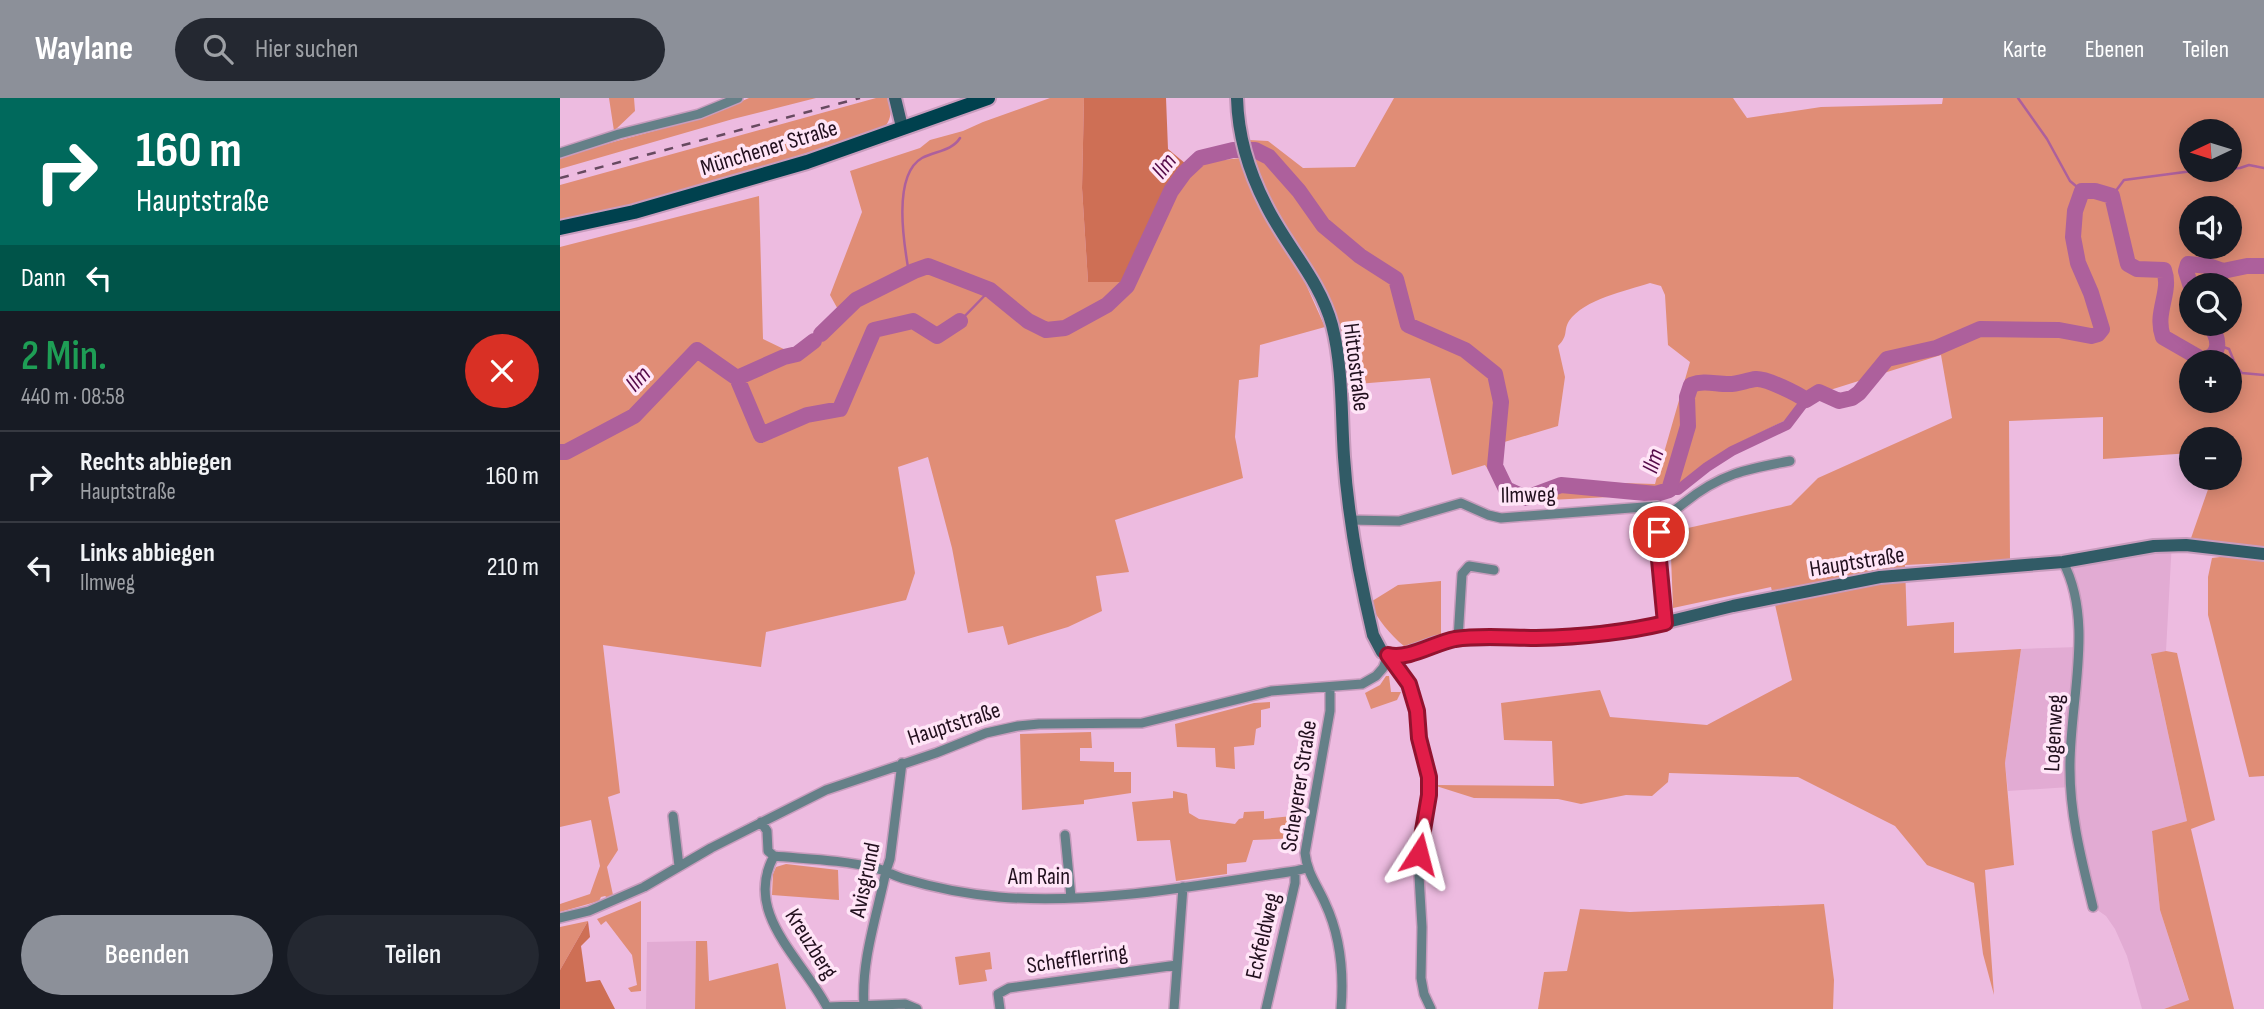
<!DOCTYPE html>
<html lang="de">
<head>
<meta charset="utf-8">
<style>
  body { margin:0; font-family:"Sofia Sans Condensed",sans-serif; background:#242831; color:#f1f3f6; height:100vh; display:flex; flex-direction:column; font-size:26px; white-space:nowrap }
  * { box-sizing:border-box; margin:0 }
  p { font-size:23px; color:#9ea1a6 }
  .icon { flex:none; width:38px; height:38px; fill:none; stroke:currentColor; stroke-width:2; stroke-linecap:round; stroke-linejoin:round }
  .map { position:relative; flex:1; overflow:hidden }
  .drawer { display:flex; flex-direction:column; background:#171b24; width:560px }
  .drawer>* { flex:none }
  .guide { background:#00695c; color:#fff; overflow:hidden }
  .needle { width:46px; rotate:266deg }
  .fabs { position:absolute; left:1619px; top:21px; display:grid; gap:14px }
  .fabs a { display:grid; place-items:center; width:63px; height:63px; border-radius:50%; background:#171b24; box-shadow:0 4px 18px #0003; font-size:35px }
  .pin { position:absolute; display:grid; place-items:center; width:60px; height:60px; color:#fff; margin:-30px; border:4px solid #fff; border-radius:50%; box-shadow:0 2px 7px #0007 }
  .me { position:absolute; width:77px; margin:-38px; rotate:9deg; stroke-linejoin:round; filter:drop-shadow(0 0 5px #0008) }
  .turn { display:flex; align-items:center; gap:24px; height:147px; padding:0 21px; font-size:32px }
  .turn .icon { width:91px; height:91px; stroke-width:2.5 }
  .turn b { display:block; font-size:49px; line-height:60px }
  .then { display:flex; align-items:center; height:66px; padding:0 21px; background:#0003; gap:14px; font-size:26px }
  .round { display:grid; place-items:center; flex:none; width:74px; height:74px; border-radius:37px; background:#242831 }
  .summary { display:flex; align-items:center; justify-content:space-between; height:119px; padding:0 21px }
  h1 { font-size:42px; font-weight:600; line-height:52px; color:#1e9e55 }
  .primary-button { display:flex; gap:14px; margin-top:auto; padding:14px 21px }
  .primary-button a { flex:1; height:80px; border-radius:42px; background:#8c9099; color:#fff; font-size:28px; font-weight:600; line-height:80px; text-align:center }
  .primary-button a+a { background:#242831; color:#f1f3f6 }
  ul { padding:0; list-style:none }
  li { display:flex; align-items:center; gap:21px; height:91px; padding:0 21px; border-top:2px solid #363941 }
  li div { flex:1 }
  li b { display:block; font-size:26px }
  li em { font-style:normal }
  header { display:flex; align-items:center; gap:42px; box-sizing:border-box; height:98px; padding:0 35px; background:#8c9099; color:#fff }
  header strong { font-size:33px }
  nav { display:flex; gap:38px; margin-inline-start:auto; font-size:24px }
  .search { width:490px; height:63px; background:#242831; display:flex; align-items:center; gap:18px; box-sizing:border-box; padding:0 24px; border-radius:38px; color:#9ea1a6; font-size:26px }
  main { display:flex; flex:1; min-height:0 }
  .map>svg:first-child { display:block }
  .built { fill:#e2abd3 }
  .green { fill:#e08d76; fill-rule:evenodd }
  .forest { fill:#ce6f55 }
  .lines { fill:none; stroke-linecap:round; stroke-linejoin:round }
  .stream { stroke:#ad609c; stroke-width:2.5 }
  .canal { stroke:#ad609c; stroke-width:10 }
  .river { stroke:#ad609c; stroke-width:16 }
  .street-casing { stroke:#c89cbd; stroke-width:12 }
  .secondary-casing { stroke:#c89cbd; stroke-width:16 }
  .primary-casing { stroke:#c89cbd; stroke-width:18 }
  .street { stroke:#658088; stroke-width:9 }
  .secondary { stroke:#315b66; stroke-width:12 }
  .primary { stroke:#00414e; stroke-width:14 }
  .rail { stroke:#674a60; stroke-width:2.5; stroke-dasharray:9 9; stroke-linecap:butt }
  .route-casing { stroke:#92132f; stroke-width:18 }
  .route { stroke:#e11d48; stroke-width:12 }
  .labels { text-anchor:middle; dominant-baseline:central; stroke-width:7; stroke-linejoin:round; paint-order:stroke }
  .street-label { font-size:23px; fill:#210f1d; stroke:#ffe5f7 }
  .water-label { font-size:24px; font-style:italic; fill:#540b48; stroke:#ffe5f7 }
</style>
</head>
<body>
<header>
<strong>Waylane</strong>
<div class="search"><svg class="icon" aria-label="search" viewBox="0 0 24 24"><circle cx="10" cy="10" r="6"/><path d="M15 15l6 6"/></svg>Hier suchen</div>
<nav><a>Karte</a><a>Ebenen</a><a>Teilen</a></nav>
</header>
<main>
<section class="drawer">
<div class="guide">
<div class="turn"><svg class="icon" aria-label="right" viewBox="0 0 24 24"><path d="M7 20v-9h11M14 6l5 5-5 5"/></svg><div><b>160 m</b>Hauptstraße</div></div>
<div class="then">Dann<svg class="icon" aria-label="left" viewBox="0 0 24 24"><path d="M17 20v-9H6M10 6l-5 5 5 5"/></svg></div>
</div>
<div class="summary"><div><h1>2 Min.</h1><p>440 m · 08:58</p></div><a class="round" style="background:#d93025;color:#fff"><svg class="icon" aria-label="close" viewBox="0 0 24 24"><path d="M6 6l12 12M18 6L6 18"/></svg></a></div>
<ul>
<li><svg class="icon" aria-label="right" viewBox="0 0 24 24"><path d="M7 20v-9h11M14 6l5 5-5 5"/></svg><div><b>Rechts abbiegen</b><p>Hauptstraße</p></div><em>160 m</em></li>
<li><svg class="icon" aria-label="left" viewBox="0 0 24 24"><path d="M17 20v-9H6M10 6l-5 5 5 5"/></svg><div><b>Links abbiegen</b><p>Ilmweg</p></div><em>210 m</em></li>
</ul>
<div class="primary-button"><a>Beenden</a><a>Teilen</a></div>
</section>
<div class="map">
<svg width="1704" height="911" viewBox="0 0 1704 911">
  <rect width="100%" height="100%" fill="#edbbe0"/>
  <path class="built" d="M 1612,443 L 1606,553 L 1591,557 L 1627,723 L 1592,733 L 1600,812 L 1629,903 L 1604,911 L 1582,911 L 1567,858 L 1555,831 L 1546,818 L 1533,809 L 1510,689 L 1448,693 L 1445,665 L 1461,551 L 1518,549 L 1519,531 L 1503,464 Z
    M 136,843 L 135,911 L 86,911 L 87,844 Z"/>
  <path class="green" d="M 49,0 L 74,0 L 75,13 L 54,33 Z
    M 189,0 L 256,0 L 173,21 L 0,71 L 0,59 C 63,40 129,27 189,0 Z
    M 316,0 L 331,0 C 331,12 332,21 324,30 L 120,96 L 0,125 L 0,87 Z
    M 490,0 L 524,0 L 522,90 L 528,184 L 562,184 L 626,66 L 681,60 L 711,130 L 744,182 L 765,229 L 700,247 L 698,279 L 679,282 L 675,339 L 683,380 L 555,422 L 569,474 L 536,478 L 542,513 L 508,529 L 448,547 L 443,528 L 408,535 L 392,450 L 368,359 L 338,369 L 355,475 L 346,502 L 206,534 L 201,569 L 43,547 L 60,695 L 48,699 L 58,752 L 47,769 L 53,797 L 48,800 L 45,798 L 41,799 L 39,803 L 0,814 L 0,806 L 30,796 L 40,768 L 31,722 L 0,729 L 0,149 L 199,98 L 203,241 L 234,256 L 280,215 L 270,197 L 302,114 L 290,73 L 360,50 L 370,42 L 403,33 L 423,24 Z
    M 834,0 L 1173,0 L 1187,20 L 1261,9 L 1382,6 L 1383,0 L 1704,0 L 1704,450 L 1630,443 L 1652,380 L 1670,380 L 1670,341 L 1631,341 L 1631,355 L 1543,361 L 1543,319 L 1449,323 L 1450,462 L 1345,467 L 1347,528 L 1394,524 L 1394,555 L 1461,551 L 1445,665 L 1454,767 L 1425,772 L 1434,897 L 1423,856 L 1414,785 L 1367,767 L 1335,728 L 1238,679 L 1109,675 L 1108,684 L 1092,698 L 1066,697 L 1021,706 L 998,701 L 914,700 L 873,687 L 994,688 L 992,643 L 944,642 L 941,605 L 1040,592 L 1050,619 L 1147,627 L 1232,582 L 1211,489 L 1113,510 L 1110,434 L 1231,407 L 1258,380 L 1392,320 L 1381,257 L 1251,298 L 1232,319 L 1175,347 L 1110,396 L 950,404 L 925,367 L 892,377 L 870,280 L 785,287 L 770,208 L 709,97 L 699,73 L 689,42 L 708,43 L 743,70 L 795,69 ZM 1631,33 L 1670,33 L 1670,72 L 1631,72 ZM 1631,110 L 1670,110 L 1670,149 L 1631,149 ZM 1090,185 L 1101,188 L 1105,197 L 1108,247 L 1130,264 L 1095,386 L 997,383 L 966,395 L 953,390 L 938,362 L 941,345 L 998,328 L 1005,279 L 998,248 C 1009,237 1003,233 1009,223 C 1024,201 1066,193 1090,185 ZM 1631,187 L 1670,187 L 1670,226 L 1631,226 ZM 1631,264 L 1670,264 L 1670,303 L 1631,303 Z
    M 1668,458 L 1704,462 L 1704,678 L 1689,679 L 1648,517 L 1648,479 L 1652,460 Z
    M 881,483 L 881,538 L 844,548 C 829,536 819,522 809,505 L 838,487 Z
    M 1606,553 L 1617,555 L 1655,722 L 1631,731 L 1674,911 L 1604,911 L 1629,902 L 1600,812 L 1592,733 L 1627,723 L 1591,556 Z
    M 826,578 L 829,578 L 831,594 L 841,594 L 837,602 L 811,611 L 805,595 L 820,587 Z
    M 710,604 L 710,610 L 701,612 L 701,629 L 696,631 L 694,647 L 674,649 L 675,671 L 656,669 L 655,650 L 617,649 L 615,626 L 694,605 Z
    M 531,634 L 532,650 L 520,650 L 520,663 L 554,664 L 554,674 L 571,674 L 571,695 L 524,702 L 524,706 L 462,712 L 460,636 Z
    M 613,693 L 627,696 L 629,715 L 639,721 L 675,726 L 679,721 L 683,720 L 684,714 L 704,713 L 704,721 L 742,717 L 739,740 L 693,742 L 686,764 L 667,766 L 667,776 L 616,783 L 610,742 L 577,743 L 572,704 L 613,700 Z
    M 226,766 L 278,772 L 279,802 L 212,797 L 213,776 L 216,769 Z
    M 81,803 L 81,893 L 71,894 L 68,890 L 77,887 L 72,857 L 46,823 L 41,827 L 37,821 Z
    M 1264,806 L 1274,882 L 1273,911 L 978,911 L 984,874 L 1007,873 L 1020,811 L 1070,814 Z
    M 28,823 L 0,872 L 0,829 Z
    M 136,843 L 147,843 L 149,883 L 218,865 L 226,911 L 135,911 Z
    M 430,854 L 432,871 L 425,872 L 427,883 L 399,887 L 395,859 Z"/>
  <path class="forest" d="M 524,0 L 606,0 L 608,51 L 626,66 L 563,184 L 528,184 L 522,90 Z
    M 28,823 L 30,839 L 21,848 L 26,884 L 40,882 L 55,911 L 0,911 L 0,872 Z"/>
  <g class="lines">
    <path class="stream" d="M 1458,0 L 1487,41 L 1510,83 L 1522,93
      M 1670,71 L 1680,70 L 1689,67 L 1704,70
      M 1552,98 L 1564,82 L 1640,72
      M 349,175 C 344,147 332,77 362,60 C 375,53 392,53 400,40
      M 400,223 L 430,192
      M 1658,247 L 1669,251 L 1676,268 L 1682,275 L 1704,277"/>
    <path class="canal" d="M 1109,392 L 1118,392 L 1147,369 L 1172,353 L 1227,327 L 1246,302"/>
    <path class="river" d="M 1631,189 L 1626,173 L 1628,166 L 1649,168 L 1663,173 L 1687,168 L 1704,168
      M 261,236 L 296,202 L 354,173 L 368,168 L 430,192 L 468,223 L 486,232 L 505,230 L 547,207 L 567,188 L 611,93 L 624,75 L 640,60 L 673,52 L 695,52 L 709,59 L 739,93 L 763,127 L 800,158 L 836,181 L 848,227 L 905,252 L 935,276 L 941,304 L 935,368 L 946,391 L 966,400 L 1001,387 L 1096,396 L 1109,392 L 1128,328 L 1127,299 L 1131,287 C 1145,282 1154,286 1169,286 C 1178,286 1187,282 1196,281 C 1206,280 1238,296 1246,302 L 1259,294 L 1279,303 L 1292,300 L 1299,295 L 1327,261 L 1376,250 L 1420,231 L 1499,232 L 1531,238 L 1538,236 L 1542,231 L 1531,195 L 1518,165 L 1513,139 L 1515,113 L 1522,93 L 1535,93 L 1552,98 L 1568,166 L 1577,171 L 1604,172 C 1612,194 1594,214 1603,239 L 1643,262 C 1663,257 1659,239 1649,226
      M 177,280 L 224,259 L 237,256 L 254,243
      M 0,354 L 6,354 L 74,318 L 137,252 L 177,280 L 201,337 L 247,317 L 280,311 L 314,232 L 353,223 L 377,238 L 400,223"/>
    <defs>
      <path id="street" d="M 0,55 L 59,36 L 139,16 L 178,0
        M 790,422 L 839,423 L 901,405 L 928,417 L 941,420 L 1097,408 L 1107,417
        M 1503,464 C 1535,524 1509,605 1510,671 C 1510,719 1522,763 1533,809
        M 1105,525 C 1102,506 1095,448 1100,432 C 1104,418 1114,413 1124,405 C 1160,376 1186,371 1230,363
        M 898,541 L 902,476 L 909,468 L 934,472
        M 828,557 L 849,586 L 857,613 L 859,640 L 869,679 L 869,697 L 859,756 L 859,778 L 862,829 L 861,880 L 864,896 L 871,911
        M 770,589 L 770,613 L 745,755 C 747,775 757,787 765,805 C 781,839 784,874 781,911
        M 113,718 L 119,768
        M 201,724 L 207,733 L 208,753 L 214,758 C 182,816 244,862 268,911
        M 505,737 L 511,799
        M 214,758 C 247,761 283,762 315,770 C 325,772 334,778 345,781 C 375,790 407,796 439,799 C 537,807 638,787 735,773 L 747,770
        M 0,820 L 29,813 L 84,789 L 151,750 L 266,692 L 376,655 L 426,635 L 458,628 L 479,626 L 582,625 L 711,593 L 802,586 L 816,578 L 823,570 L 828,557
        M 304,907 C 301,863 317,817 326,773 L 330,761 L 342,665
        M 268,909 L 345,906 L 357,911
        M 440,911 L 438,896 L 449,890 L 617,867
        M 614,911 L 623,789
        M 706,911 L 735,785 L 735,773"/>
      <path id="secondary" d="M 335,0 L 342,29
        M 677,0 C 678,37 689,74 706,107 C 726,148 760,182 772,227 C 783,270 781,315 784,359 C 788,419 799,478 813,537 L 822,554 L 834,558 L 840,558 L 876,545 L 898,541 L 1001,539 L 1074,532 L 1173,508 L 1320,479 L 1503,464 L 1594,448 L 1626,447 L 1704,456"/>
      <path id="primary" d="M 0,130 L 74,114 L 247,64 L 428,0"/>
    </defs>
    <use href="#street" class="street-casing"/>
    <use href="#secondary" class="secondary-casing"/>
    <use href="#primary" class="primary-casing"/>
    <use href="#street" class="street"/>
    <use href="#secondary" class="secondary"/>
    <use href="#primary" class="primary"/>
    <path class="rail" d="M 0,80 L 300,0"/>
  </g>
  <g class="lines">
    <defs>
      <path id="route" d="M 859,756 L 869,697 L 869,679 L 859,640 L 857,613 L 849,586 L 828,557 C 849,562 874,545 895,541 C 921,537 950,540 976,540 C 1020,539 1063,535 1105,525 L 1098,451 L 1099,434"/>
    </defs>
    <use href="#route" class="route-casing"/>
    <use href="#route" class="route"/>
  </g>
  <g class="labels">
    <g class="street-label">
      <text transform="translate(209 50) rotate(-17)">Münchener Straße</text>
      <text transform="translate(796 269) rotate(83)">Hittostraße</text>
      <text transform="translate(968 397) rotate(-1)">Ilmweg</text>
      <text transform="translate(1297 464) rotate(-9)">Hauptstraße</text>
      <text transform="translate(394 626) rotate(-18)">Hauptstraße</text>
      <text transform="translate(1494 635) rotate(-87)">Logenweg</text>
      <text transform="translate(739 688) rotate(-81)">Scheyerer Straße</text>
      <text x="479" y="779">Am Rain</text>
      <text transform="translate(305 782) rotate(-78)">Avisgrund</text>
      <text transform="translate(703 838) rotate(-77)">Eckfeldweg</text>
      <text transform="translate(251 846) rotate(58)">Kreuzberg</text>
      <text transform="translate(517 861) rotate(-8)">Schefflerring</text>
    </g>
    <g class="water-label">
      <text transform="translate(604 68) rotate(-52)">Ilm</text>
      <text transform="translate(78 281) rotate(-46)">Ilm</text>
      <text transform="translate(1093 363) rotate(-72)">Ilm</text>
    </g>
  </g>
</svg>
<div class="fabs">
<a><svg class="needle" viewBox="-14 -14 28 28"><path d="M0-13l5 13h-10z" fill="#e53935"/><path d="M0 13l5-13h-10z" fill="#9ea1a6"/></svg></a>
<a><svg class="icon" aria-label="sound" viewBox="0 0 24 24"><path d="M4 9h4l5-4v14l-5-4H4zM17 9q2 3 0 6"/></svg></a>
<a><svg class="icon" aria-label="search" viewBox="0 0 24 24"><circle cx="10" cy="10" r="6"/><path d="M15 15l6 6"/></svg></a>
<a>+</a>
<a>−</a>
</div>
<div class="pin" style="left:1099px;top:434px;background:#d93025"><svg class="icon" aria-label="arrive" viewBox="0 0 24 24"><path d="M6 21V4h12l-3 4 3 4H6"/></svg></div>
<svg class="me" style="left:859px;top:756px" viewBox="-20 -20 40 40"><path d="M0-17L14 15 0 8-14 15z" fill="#e11d48" stroke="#fff" stroke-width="4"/></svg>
</div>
</main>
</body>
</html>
